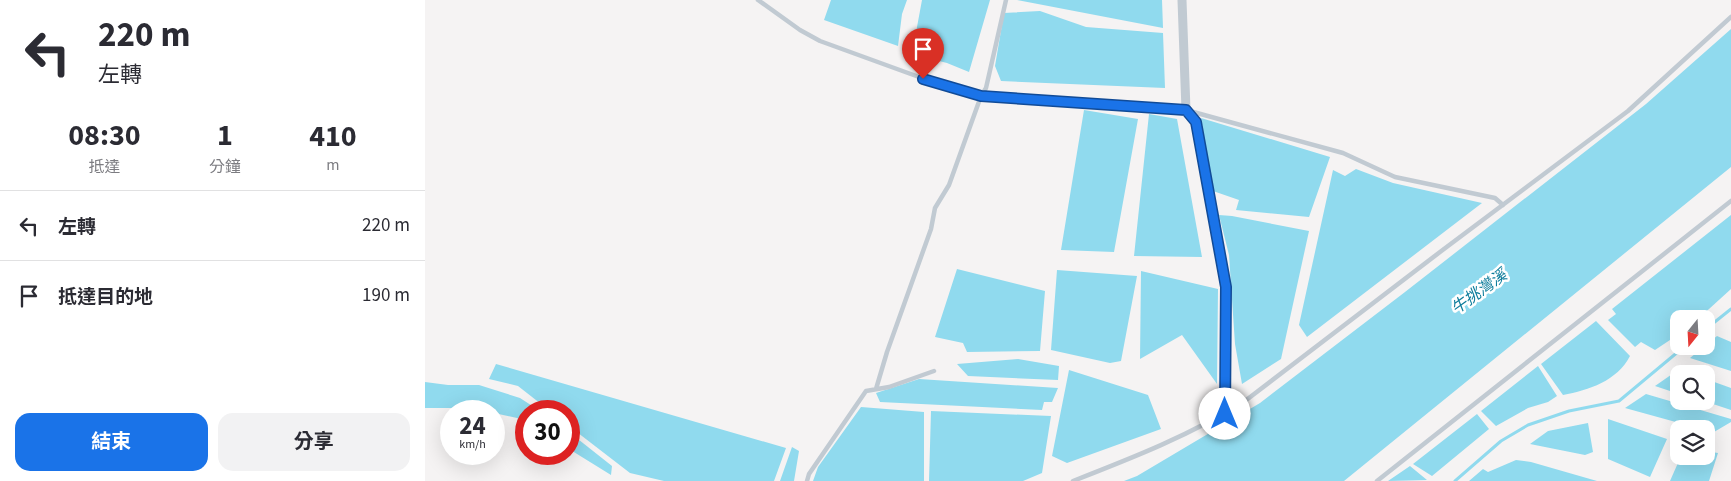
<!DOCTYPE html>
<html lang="zh-TW">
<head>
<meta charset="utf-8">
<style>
  body { margin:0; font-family:"Source Sans 3","Noto Sans TC",sans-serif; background:#f2f2f3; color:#2b2b33; height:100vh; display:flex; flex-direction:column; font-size:19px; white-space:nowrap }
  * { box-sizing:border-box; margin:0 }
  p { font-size:16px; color:#7c7c81 }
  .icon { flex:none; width:28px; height:28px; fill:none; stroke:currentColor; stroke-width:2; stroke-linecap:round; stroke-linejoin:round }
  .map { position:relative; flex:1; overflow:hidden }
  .details { display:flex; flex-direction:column; background:#fff; width:425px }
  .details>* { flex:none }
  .hud { background:#fff; color:#2b2b33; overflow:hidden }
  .needle { width:32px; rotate:198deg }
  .buttons { position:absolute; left:1245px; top:310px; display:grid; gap:10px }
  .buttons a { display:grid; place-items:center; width:45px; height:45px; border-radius:10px; background:#fff; box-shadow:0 5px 20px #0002; font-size:25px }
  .speed { position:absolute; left:15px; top:400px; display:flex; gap:10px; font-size:25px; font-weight:700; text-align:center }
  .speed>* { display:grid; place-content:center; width:65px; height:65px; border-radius:50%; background:#fff; box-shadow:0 5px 20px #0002; line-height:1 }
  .speed small { font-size:12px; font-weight:400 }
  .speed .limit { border:8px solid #d22; background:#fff; color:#111 }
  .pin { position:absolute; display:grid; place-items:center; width:42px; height:42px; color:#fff; margin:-51px -21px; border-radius:50% 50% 50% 0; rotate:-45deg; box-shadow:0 0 5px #0007 }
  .pin .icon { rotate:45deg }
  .me { position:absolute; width:55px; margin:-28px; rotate:0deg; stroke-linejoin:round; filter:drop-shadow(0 0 4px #0008) }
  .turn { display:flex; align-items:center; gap:18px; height:105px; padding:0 15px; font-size:22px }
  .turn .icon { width:65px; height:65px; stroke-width:2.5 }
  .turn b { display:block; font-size:35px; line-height:42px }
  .eta { display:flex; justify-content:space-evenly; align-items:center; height:85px; text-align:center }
  .eta b { font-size:30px; font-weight:700; line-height:35px }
  .action { display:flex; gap:10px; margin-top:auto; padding:10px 15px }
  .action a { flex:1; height:58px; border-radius:15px; background:#1a73e8; color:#fff; font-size:20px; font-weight:700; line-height:58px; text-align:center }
  .action a+a { background:#f2f2f3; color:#2b2b33 }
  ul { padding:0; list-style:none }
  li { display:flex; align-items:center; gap:15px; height:70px; padding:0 15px; border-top:1px solid #e1e1e2 }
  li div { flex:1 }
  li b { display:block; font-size:19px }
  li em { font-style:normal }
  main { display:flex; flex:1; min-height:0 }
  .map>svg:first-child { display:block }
  .water { fill:#90daee }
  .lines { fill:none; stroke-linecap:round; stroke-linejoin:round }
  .stream { stroke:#90daee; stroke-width:3 }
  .service { stroke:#c1cad2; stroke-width:4.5 }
  .minor { stroke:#c1cad2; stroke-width:9 }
  .route-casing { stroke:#114b97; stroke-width:12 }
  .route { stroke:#1a73e8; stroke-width:9 }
  .labels { text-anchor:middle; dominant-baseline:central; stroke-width:5; stroke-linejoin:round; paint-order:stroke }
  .water-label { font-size:16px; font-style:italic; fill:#0c7c9b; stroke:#fff }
</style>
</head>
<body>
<main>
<section class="details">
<div class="hud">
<div class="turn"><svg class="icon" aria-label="left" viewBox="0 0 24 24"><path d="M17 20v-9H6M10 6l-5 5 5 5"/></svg><div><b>220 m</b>左轉</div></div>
</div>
<div class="eta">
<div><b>08:30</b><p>抵達</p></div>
<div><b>1</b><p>分鐘</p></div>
<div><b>410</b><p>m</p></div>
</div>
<ul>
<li><svg class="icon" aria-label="left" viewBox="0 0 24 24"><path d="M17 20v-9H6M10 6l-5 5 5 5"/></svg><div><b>左轉</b></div><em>220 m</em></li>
<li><svg class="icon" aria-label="arrive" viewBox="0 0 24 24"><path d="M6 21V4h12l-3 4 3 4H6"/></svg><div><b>抵達目的地</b></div><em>190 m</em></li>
</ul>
<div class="action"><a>結束</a><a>分享</a></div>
</section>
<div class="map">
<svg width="1306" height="481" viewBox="0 0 1306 481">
  <rect width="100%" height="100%" fill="#f5f3f3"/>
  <path class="water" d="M 406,0 L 482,0 L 477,14 L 473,46 L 399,20 Z
    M 497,0 L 565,0 L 544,72 L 522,63 L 487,54 Z
    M 592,0 L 737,0 L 738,28 Z
    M 615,11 L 661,27 L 738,33 L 740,88 L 576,81 L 570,66 L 579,13 Z
    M 1306,29 L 1306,167 L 919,481 L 699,481 L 712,476 L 835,403 L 980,292 L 1221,104 Z
    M 659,110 L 713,119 L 689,252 L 636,250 Z
    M 724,114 L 752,119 L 777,257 L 709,256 Z
    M 776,118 L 905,157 L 884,217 L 811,210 L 814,200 L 788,191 Z
    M 931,169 L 968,183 L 1057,203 L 882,337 L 874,325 L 908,170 L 920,176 Z
    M 794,215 L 807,216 L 884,231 L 856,359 L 817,384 L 810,344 L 804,255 Z
    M 1306,215 L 1306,289 L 1273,319 L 1254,319 L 1254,334 L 1230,350 L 1216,342 L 1210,347 L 1183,320 L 1191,314 L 1187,309 Z
    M 532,269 L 620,291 L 615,351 L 542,352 L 538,343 L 510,337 Z
    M 632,270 L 712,276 L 696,361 L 685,363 L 626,350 Z
    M 716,271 L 793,289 L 792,384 L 757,335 L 715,359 Z
    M 1171,321 L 1205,356 C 1192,381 1164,390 1138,395 L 1116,364 Z
    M 1292,336 L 1306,342 L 1306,371 L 1265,358 Z
    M 593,359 L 634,366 L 633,380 L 543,376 L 532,364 Z
    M 71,364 L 361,448 L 349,481 L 239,481 L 205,473 L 144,426 L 144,411 L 125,411 L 93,386 L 64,379 Z
    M 1113,366 L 1132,396 L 1123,402 L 1103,408 L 1071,426 L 1056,411 Z
    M 644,370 L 723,395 L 736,429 L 642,463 L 627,456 Z
    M 1253,370 L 1265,374 L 1254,374 L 1254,394 L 1230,386 Z
    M 494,379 L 633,388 L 627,402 L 619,402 L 617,410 L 455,402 L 451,393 Z
    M 1281,379 L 1306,388 L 1306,410 L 1279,401 L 1281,401 Z
    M 0,382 L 23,385 L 54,385 L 95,398 L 115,411 L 101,411 L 101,423 L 92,418 L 69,413 L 69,411 L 41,408 L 0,408 Z
    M 1221,394 L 1306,419 L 1306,422 L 1289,432 L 1281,430 L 1281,429 L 1276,429 L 1200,408 Z
    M 436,407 L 499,412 L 499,481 L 388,481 L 393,467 Z
    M 506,411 L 626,416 L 617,473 L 598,481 L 504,481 Z
    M 1052,414 L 1064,429 L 1007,476 L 988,464 Z
    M 1183,419 L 1242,439 L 1225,477 L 1183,459 Z
    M 1163,423 L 1168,452 L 1160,455 L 1105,444 L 1123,431 Z
    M 144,432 L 187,466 L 186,475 L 144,449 Z
    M 367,447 L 374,451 L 369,481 L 355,481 Z
    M 1281,451 L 1293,453 L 1284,481 L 1245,481 L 1256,456 L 1281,456 Z
    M 1091,460 L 1106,462 L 1172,481 L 1044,481 L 1058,469 L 1063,472 Z
    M 985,466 L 1002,480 L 963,481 Z"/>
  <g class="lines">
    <path class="stream" d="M 1281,329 L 1306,309
      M 1030,481 L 1076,441 L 1103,425 L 1144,411 L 1194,401 L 1260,346"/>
    <path class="service" d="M 333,0 L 375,30 L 395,41 L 516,85 L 556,96 L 761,110 L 918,153 L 970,177 L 1070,198 L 1078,205
      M 451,389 L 462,352 L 506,229 L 510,208 L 524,185 L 556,96 L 561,88 L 581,0
      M 382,481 L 384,474 L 441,391 L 464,387 L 509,371
      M 648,481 C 707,458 766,435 820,401 L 1015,252 L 1203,111 L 1306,17
      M 952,481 L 1306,201"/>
    <path class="minor" d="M 757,0 L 761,110 L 771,122 L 801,287 L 800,414"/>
  </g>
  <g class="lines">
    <defs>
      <path id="route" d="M 498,79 L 556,96 L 761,110 L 771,122 L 801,287 L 800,414"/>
    </defs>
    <use href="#route" class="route-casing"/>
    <use href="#route" class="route"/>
  </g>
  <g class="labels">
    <g class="water-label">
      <text transform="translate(1054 292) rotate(-36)">牛挑灣溪</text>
    </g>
  </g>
</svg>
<div class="buttons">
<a><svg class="needle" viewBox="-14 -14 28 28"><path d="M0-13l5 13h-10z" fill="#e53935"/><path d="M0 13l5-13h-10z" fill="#7c7c81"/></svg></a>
<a><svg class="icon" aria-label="search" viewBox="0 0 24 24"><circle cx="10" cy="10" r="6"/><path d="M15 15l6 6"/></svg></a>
<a><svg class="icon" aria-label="layers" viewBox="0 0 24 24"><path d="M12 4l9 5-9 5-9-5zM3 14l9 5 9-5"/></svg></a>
</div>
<div class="speed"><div>24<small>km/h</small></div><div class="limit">30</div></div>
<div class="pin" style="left:498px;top:79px;background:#d93025"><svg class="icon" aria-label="arrive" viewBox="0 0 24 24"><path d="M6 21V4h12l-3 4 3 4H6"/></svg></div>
<svg class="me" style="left:800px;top:414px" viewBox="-20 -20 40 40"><circle r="19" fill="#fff"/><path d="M0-13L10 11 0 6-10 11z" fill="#1a73e8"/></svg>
</div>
</main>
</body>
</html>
